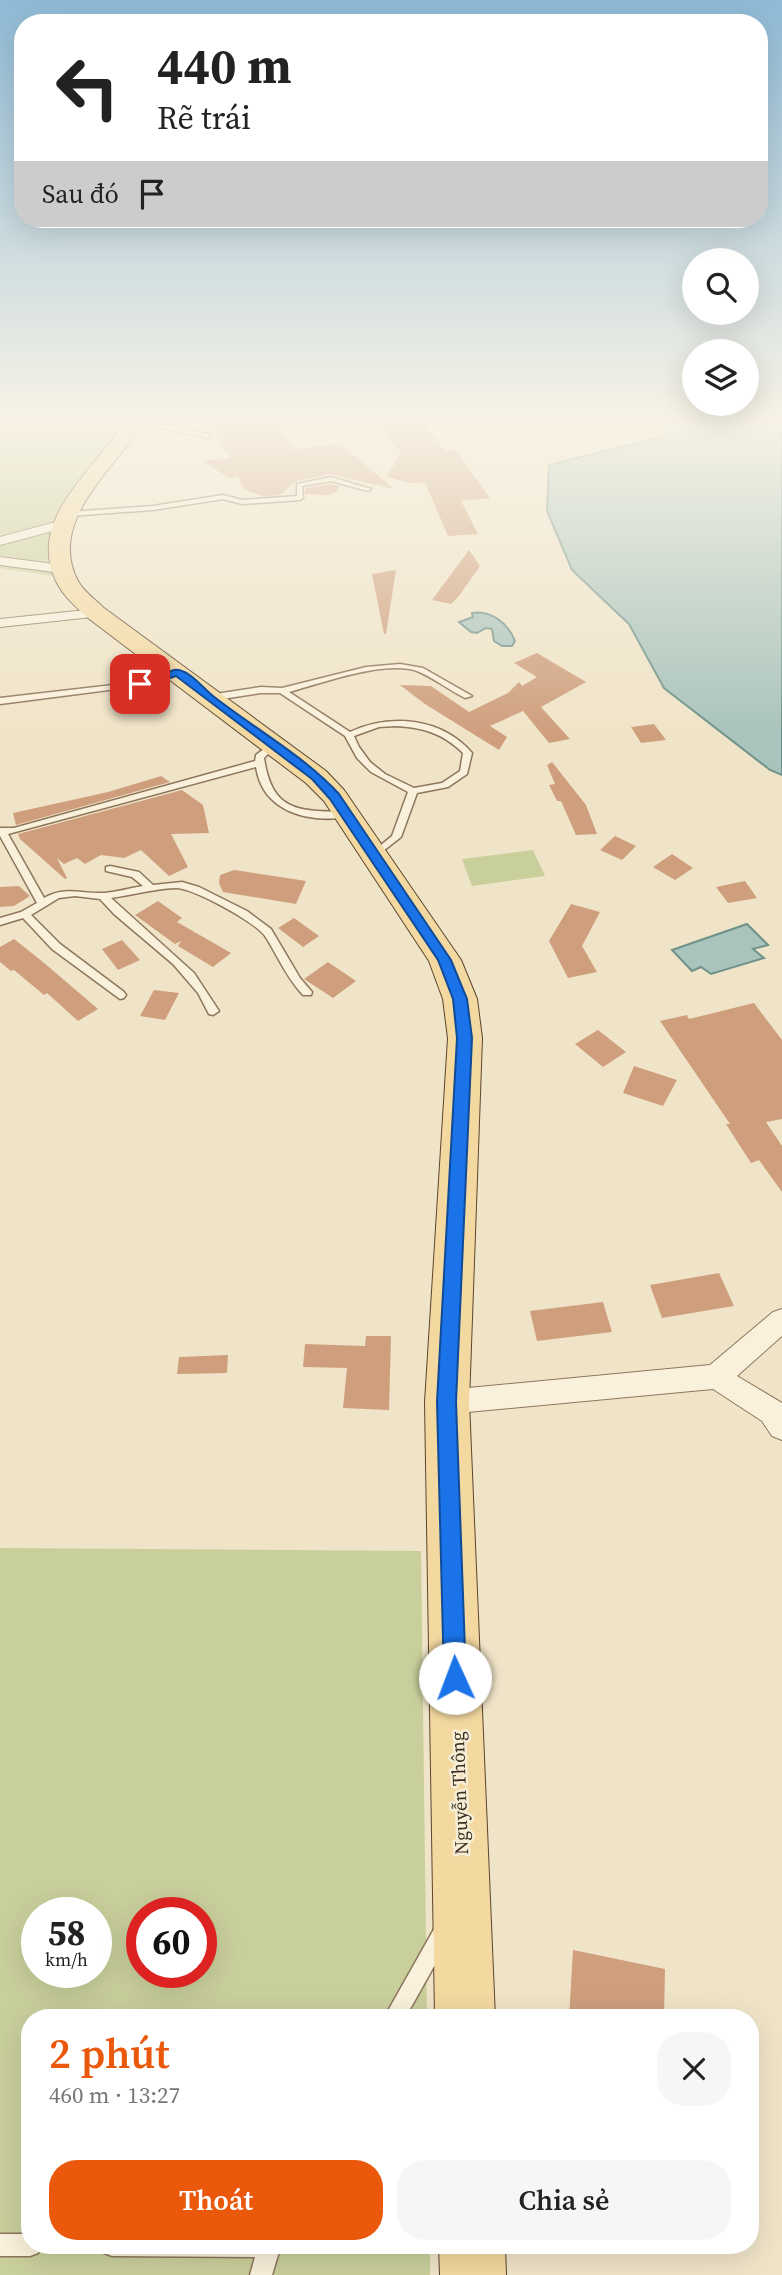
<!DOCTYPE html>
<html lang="vi">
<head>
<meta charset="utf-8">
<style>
  body { margin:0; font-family:"Source Serif 4",serif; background:#f6f6f6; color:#222; height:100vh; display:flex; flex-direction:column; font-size:26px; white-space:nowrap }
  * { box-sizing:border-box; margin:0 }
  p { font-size:23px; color:#767676 }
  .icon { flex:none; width:38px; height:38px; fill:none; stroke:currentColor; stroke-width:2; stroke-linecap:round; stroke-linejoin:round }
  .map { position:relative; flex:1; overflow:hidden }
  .side { position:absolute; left:21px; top:2009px; width:738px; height:245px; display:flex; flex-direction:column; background:#fff; border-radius:28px; box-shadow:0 7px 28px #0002 }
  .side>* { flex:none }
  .top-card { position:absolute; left:14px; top:14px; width:754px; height:214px; border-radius:28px; box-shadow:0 7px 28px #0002; background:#fff; color:#222; overflow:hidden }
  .fabs { position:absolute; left:682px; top:248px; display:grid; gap:14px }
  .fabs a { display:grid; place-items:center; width:77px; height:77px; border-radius:50%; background:#fff; box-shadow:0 7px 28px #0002; font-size:35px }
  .speed { position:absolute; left:21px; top:1897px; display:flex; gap:14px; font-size:35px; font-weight:700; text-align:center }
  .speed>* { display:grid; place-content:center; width:91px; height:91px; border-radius:50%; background:#fff; box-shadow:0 7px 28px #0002; line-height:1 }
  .speed small { font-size:18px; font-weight:400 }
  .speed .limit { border:10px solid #d22; background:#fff; color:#111 }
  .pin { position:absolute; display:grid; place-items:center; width:60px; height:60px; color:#fff; margin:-30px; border-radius:14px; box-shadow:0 4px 10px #0006 }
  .me { position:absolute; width:77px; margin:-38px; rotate:358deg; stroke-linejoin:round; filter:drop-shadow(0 0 5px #0008) }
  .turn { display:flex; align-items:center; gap:24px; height:147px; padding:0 28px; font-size:32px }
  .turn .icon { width:91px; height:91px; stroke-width:2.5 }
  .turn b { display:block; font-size:49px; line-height:60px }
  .then { display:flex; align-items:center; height:66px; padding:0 28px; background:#0003; gap:14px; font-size:26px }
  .round { display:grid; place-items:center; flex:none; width:74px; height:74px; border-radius:28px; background:#f6f6f6 }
  .headline { display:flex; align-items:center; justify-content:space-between; height:119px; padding:0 28px }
  h1 { font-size:42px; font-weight:600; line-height:52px; color:#ea580c }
  .cta { display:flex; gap:14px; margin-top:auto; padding:14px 28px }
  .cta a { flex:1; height:80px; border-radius:28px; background:#ea580c; color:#fff; font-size:28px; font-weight:600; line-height:80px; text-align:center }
  .cta a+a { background:#f6f6f6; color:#222 }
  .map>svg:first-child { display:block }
  .green { fill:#c9cf9b; fill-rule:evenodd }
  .water { fill:#a9c4bc; stroke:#6f938a; stroke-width:2 }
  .building { fill:#cf9f7d }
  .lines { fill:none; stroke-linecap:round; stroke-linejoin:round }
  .lane-casing { stroke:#8d765c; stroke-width:3 }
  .street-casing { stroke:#8d765c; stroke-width:2 }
  .primary-casing { stroke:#5b4430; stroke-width:2 }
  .lane { fill:#faf1dc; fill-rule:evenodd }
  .street { fill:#faf1dc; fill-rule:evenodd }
  .primary { fill:#f3d9a0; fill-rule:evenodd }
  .route { fill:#1a73e8; stroke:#114b97; stroke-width:2 }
  .labels { text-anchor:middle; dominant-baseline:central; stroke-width:5; stroke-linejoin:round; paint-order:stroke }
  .street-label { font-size:19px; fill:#3d2e20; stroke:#f7eed8 }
</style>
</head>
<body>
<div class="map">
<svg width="782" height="2275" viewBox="0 0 782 2275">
  <rect width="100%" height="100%" fill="#f0e4c8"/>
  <path class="green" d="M 0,416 L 121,416 L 116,430 L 59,517 L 47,561 L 54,576 L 0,568 Z
    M 533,850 L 545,876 L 472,886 L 462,859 Z
    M 0,1548 L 421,1551 L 427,2018 L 30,2018 L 30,2245 L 430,2245 L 430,2275 L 0,2275 ZM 37,1913 L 96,1913 L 96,1972 L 37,1972 ZM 142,1913 L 201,1913 L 201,1972 L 142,1972 Z"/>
  <path class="water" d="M 662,416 L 782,416 L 782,775 L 770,770 L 664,688 L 629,624 L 572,570 L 547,511 L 549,465 L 665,436 Z
    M 472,613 C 491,610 508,623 515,641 L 512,646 L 502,646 L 494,641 L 492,629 L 486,628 L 477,633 L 471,632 L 459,622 L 473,617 Z
    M 747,924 L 768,945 L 753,949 L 764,958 L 711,974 L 701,967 L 692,971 L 672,950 Z"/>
  <path class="building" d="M 202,416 L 270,416 L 295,449 L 340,444 L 394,489 L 330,474 L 296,481 L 280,495 L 264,496 L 249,492 L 243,488 L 238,476 L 229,478 L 203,461 L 231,458 Z
    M 420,416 L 444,451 L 455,450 L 490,498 L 461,501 L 478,534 L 448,536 L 425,482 L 410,483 L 387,477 L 401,451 L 372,421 Z
    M 331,484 L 339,486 L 337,492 L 327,495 L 305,494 L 305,488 Z
    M 469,550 L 480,566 L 459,596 L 451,604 L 432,600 Z
    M 396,570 L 386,634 L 384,634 L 372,574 Z
    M 537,653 L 586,682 L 541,707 L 570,739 L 549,743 L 523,711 L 490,726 L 507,737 L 499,750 L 425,704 L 400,685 L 431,686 L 469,712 L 508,693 L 519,682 L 522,686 L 537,677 L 514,663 Z
    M 654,724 L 666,740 L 641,743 L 631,727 Z
    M 552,762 L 586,805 L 597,834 L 576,835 L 561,801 L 557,801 L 549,785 L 555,784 L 547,765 Z
    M 161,776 L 170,782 L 16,825 L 13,813 L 108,792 Z
    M 182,790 L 203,805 L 209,833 L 171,834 L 188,867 L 169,876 L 141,850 L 124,858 L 101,855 L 85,864 L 77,858 L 64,864 L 57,858 L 67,878 L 65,879 L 20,839 L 18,834 Z
    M 615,836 L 636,846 L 622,860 L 600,850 Z
    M 672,854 L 693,868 L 675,880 L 653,867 Z
    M 234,870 L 306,881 L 296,904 L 223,892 L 219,883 L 220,875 Z
    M 745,881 L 757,898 L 728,903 L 716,887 Z
    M 19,886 L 30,896 L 14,906 L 0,907 L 0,887 Z
    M 158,901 L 182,918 L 177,922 L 231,953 L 213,967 L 178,946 L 181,941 L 175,944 L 135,915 Z
    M 571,904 L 600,912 L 582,946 L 597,972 L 568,978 L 549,941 Z
    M 294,918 L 319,936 L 303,947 L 278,928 Z
    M 14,939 L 43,962 L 98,1009 L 78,1021 L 47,993 L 44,995 L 14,970 L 11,971 L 0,962 L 0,947 Z
    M 122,940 L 140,960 L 118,970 L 102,949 Z
    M 328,962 L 356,981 L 333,998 L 304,979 Z
    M 154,990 L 179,993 L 165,1020 L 140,1016 Z
    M 754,1003 L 782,1040 L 782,1119 L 766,1122 L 782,1146 L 782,1192 L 759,1160 L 751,1163 L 726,1124 L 730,1124 L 660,1021 L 687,1015 L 689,1019 Z
    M 598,1030 L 626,1052 L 603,1067 L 575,1044 Z
    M 634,1066 L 677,1080 L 663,1106 L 623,1093 Z
    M 719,1273 L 734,1306 L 662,1318 L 650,1285 Z
    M 603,1302 L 612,1332 L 537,1341 L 530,1311 Z
    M 366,1336 L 391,1336 L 389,1410 L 343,1408 L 347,1368 L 303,1367 L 305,1344 L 365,1346 Z
    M 228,1355 L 227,1373 L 177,1374 L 179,1357 Z
    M 573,1950 L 665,1969 L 664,2018 L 569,2018 Z"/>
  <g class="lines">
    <defs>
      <path id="lane" d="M 288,416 L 294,416 L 307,434 L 303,434 Z
        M 135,419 L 208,434 L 211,436 L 208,438 L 133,422 Z
        M 331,477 L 371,489 L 368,491 L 331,481 L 302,486 L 303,498 L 300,500 L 242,504 L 223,499 L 153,510 L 69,516 L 66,514 L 69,512 L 153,506 L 223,495 L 242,500 L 297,496 L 297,484 Z
        M 400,664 L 423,668 L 472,696 L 465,698 C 449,690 434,678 417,671 C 385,660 322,683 289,692 L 350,732 C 391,713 442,718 472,753 L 467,774 L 448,787 L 417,793 L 401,837 L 374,858 L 369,855 L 392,836 L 408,792 L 371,772 L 357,758 L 345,736 L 280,693 L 261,693 L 209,701 L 205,698 L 209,695 L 261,687 L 282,688 L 366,667 ZM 395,726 C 423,727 444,734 463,753 L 460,771 L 442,783 L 414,788 L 385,774 L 370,762 L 359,747 L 354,736 L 379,727 Z
        M 178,670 L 181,670 L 181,674 L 140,686 L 0,704 L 0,698 L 139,682 Z
        M 274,741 L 278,744 L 264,758 C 272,812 298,811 346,812 L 351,815 L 349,817 C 309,823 263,813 256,767 L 8,834 L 44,898 C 65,886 82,894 104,893 C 117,892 130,888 143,886 L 132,877 L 106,871 L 106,867 L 110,866 L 139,872 L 153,885 L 182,882 L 199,887 L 247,911 L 271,929 L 300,978 L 312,992 L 311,995 L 303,995 C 286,977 278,956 265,936 C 255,922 192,887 175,888 C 154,889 132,895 111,898 L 194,973 L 219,1011 L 213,1015 L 209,1014 L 198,993 L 173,964 L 114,914 L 100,899 L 75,896 L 59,898 L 31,915 L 60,944 L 124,992 L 126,995 L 124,998 L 120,999 L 52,949 L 23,918 L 0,925 L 0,918 L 21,912 L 37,903 L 0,836 L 0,828 L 14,828 L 255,761 L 256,755 Z
        M 441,1926 L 448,1929 L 451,1936 L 405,2018 L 384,2018 L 434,1929 Z
        M 0,2234 L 30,2234 L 30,2245 L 41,2245 L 38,2253 L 30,2256 L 0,2256 Z
        M 101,2245 L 281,2245 L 272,2275 L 250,2275 L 255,2257 L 112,2256 L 104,2253 Z"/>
      <path id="street" d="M 63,520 L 68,521 L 68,527 L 0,545 L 0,537 Z
        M 0,557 L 62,565 L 69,569 L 62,573 L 0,565 Z
        M 96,609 L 101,610 L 101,616 L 0,627 L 0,619 Z
        M 782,1309 L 782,1336 L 737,1376 L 782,1403 L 782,1440 L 772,1436 L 762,1421 L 713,1389 L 447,1414 L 437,1411 L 433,1402 L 437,1393 L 447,1390 L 710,1365 L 773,1312 Z"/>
      <path id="primary" d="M 128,416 L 146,416 C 121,466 45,518 78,581 C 84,592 96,600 104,608 L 326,771 L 344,790 L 461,960 L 477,999 L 482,1038 L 469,1402 L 495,2018 L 435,2018 L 425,1402 L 448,1038 L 443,999 L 429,961 L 324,801 L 306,783 L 88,618 C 76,607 63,596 56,581 C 25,516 101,466 128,416 Z
        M 439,2245 L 505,2245 L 506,2275 L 440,2275 Z"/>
    </defs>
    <use href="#lane" class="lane-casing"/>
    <use href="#street" class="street-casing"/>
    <use href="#primary" class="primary-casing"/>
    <use href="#lane" class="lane"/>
    <use href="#street" class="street"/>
    <use href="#primary" class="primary"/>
  </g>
  <linearGradient id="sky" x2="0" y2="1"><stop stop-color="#8fbad6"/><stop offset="0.57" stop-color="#f8f3e6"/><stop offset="1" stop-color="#f8f3e6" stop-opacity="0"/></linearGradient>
  <rect width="782" height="735" fill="url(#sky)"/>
  <path class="route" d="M 174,670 C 188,668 203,688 213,696 C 255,729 303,755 339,794 L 451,960 L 467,999 L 472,1038 L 456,1402 L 466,1678 L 463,1686 L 455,1689 L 448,1686 L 444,1678 L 437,1402 L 457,1038 L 453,999 L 438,960 L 330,799 L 312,779 L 176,676 L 140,688 L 135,684 Z"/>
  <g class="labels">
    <g class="street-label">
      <text transform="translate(459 1793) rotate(-92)">Nguyễn Thông</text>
    </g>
  </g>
</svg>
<div class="fabs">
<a><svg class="icon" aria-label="search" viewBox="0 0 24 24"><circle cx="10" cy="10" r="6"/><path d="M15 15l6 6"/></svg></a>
<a><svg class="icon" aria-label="layers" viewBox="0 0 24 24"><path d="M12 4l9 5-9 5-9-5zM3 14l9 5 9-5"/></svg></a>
</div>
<div class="speed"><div>58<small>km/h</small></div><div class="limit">60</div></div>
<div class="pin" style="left:140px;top:684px;background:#d93025"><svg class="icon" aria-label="arrive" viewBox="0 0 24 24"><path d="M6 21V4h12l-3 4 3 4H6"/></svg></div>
<svg class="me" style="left:455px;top:1678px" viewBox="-20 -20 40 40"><circle r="19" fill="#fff"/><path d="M0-13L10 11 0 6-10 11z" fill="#1a73e8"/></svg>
<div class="top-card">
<div class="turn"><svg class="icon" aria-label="left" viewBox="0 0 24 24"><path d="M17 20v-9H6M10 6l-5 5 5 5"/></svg><div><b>440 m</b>Rẽ trái</div></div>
<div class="then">Sau đó<svg class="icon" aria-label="arrive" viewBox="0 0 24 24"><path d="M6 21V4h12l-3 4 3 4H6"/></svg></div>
</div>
<section class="side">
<div class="headline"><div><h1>2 phút</h1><p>460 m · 13:27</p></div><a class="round"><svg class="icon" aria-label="close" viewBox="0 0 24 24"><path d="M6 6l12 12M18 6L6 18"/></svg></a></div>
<div class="cta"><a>Thoát</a><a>Chia sẻ</a></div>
</section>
</div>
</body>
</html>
